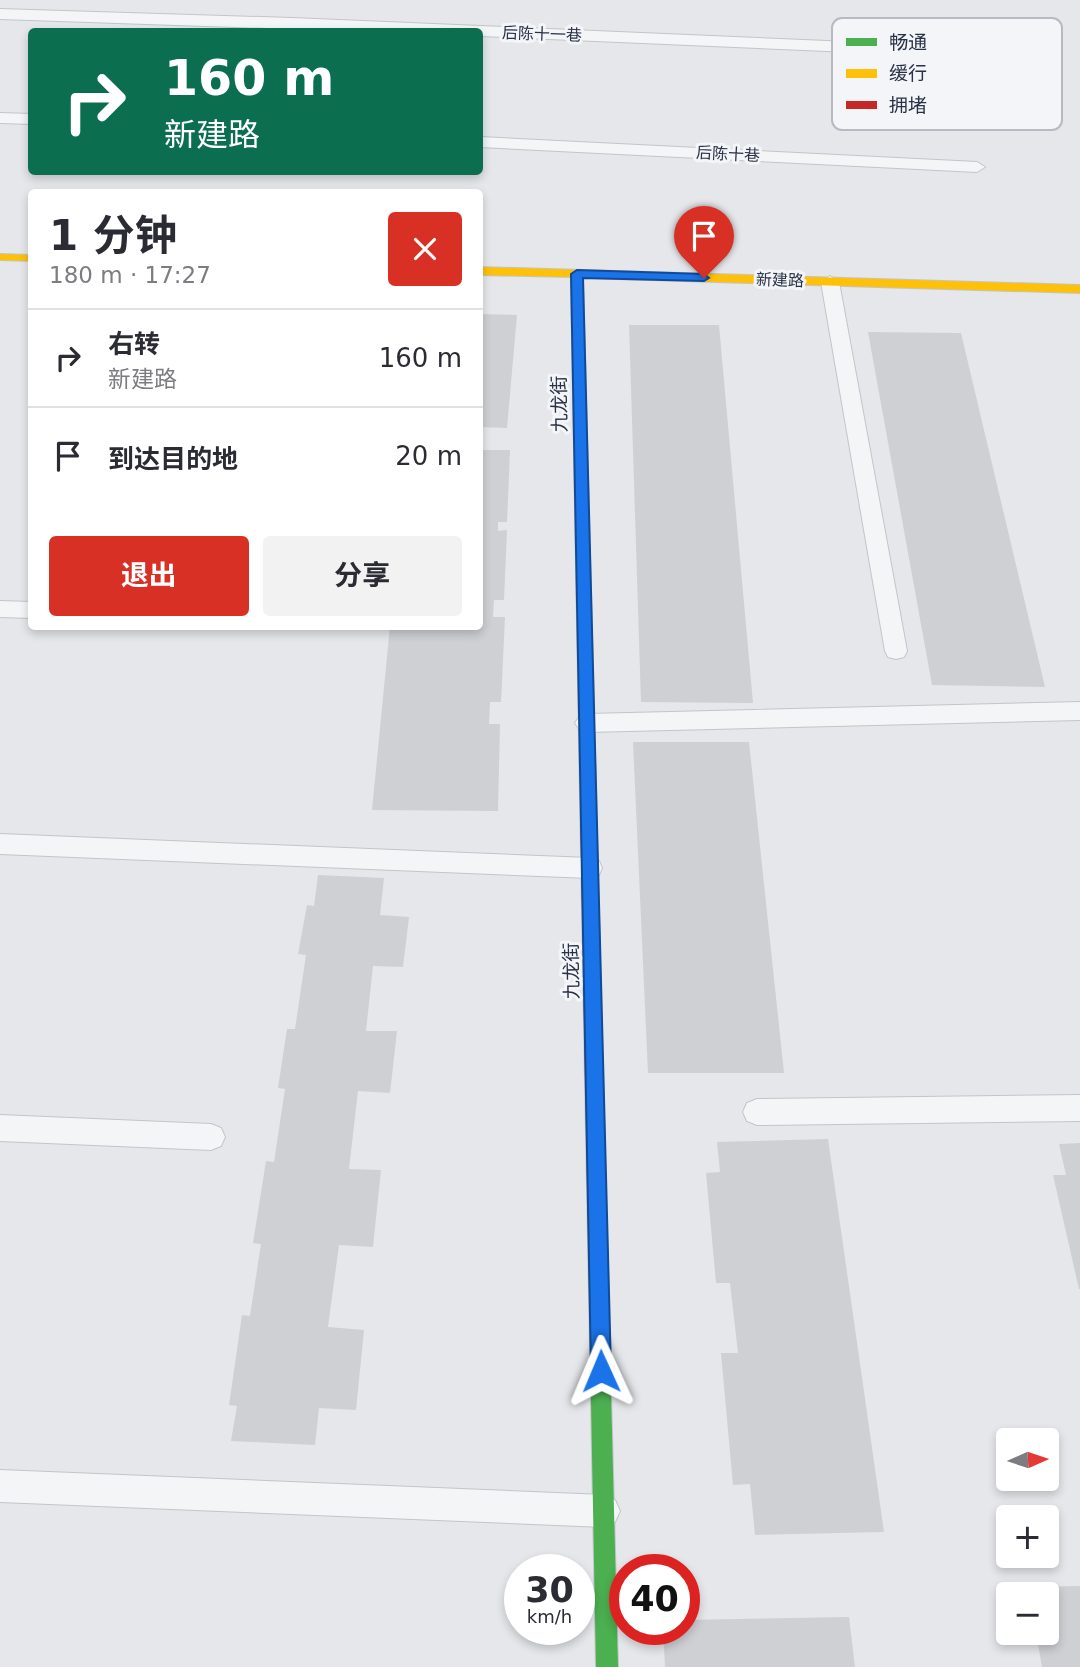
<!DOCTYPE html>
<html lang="zh">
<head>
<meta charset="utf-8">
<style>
  body { margin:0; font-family:"DejaVu Sans","Noto Sans SC",sans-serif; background:#f2f2f3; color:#2b2b33; height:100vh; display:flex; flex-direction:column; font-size:26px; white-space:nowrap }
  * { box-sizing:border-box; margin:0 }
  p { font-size:23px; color:#7c7c81 }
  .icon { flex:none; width:38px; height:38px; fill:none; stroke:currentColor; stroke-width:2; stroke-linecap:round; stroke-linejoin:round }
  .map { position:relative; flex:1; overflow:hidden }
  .sheet { position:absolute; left:28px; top:189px; width:455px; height:441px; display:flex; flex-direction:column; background:#fff; border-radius:7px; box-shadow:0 4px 10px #0003 }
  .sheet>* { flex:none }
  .guide { position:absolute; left:28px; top:28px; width:455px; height:147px; border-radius:7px; box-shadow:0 4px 10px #0003; background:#0b6e4f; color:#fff; overflow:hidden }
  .needle { width:46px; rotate:87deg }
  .fabs { position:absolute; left:996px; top:1428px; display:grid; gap:14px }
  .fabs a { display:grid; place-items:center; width:63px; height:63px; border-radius:7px; background:#fff; box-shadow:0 4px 10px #0003; font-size:35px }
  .speed { position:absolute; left:504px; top:1554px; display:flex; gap:14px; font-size:35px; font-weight:700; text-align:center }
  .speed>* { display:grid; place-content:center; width:91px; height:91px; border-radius:50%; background:#fff; box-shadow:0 4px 10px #0003; line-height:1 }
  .speed small { font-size:18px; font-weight:400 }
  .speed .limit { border:10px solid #d22; background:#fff; color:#111 }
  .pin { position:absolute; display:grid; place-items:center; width:60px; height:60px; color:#fff; margin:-72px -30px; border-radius:50% 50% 50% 0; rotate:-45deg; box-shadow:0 0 7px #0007 }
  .pin .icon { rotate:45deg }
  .me { position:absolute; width:77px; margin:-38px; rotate:359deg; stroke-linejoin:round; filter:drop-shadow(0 0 5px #0008) }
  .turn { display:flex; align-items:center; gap:24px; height:147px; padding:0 21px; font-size:32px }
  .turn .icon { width:91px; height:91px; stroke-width:2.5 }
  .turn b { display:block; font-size:49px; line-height:60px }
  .round { display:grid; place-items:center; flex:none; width:74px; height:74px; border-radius:7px; background:#f2f2f3 }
  .summary { display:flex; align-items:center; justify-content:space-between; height:119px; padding:0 21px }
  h1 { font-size:42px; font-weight:700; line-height:52px }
  .cta { display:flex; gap:14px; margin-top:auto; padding:14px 21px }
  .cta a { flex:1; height:80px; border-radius:7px; background:#d93025; color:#fff; font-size:28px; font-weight:700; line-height:80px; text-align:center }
  .cta a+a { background:#f2f2f3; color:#2b2b33 }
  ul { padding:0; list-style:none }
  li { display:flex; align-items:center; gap:21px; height:98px; padding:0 21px; border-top:2px solid #e1e1e2 }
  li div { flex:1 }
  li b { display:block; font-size:26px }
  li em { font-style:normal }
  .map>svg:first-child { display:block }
  .building { fill:#cfd0d4 }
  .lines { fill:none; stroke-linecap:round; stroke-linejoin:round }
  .lane-casing { stroke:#c3c5c8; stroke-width:2 }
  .fast-casing { stroke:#c3c5c8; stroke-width:2 }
  .slow-casing { stroke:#c3c5c8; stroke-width:2 }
  .jam-casing { stroke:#c3c5c8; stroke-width:2 }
  .lane { fill:#f4f5f7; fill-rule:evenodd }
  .fast { fill:#4caf50; fill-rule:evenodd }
  .slow { fill:#ffc107; fill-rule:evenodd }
  .jam { fill:#c62828; fill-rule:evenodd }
  .route { fill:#1a73e8; stroke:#114b97; stroke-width:2 }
  .labels { text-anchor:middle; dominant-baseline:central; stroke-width:6; stroke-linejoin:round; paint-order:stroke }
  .far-street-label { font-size:16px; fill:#293245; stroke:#f3f5f9 }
  .street-label { font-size:19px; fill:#293245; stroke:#f3f5f9 }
  .key { fill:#f3f5f9; stroke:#b6bac3; stroke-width:2 }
  .key-label { font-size:19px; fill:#293245 }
</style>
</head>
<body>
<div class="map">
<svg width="1080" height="1667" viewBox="0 0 1080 1667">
  <rect width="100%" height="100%" fill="#e5e7ea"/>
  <path class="building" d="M 480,314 L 517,315 L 507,428 L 480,427 Z
    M 629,325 L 719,325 L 753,703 L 641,702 Z
    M 868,332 L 961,333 L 1045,687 L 932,685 Z
    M 480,450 L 510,450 L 507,522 L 498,522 L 498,531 L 507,530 L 504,600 L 494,600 L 493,617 L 505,617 L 501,702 L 490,702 L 489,724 L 500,724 L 498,811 L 372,810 L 390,626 L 480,626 Z
    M 633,742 L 749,742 L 784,1073 L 648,1073 Z
    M 318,875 L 384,878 L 380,915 L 409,917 L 403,967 L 373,966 L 366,1031 L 397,1031 L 390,1093 L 358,1091 L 349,1169 L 381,1170 L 373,1247 L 339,1245 L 328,1327 L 364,1330 L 356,1410 L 319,1408 L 315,1445 L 231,1441 L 237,1406 L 229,1405 L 242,1315 L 250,1316 L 261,1244 L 253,1243 L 266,1161 L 274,1162 L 285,1089 L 278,1088 L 287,1029 L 295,1029 L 306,955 L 298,954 L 307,905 L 314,906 Z
    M 828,1139 L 884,1532 L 755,1535 L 750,1484 L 733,1485 L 721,1353 L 738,1353 L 730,1283 L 716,1283 L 706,1173 L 720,1172 L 717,1142 Z
    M 1080,1143 L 1080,1289 L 1079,1289 L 1053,1175 L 1066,1175 L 1059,1144 Z
    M 1080,1586 L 1080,1667 L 1042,1667 L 1036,1633 L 1046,1633 L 1046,1594 L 1029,1594 L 1028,1587 Z
    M 849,1617 L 855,1667 L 665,1667 L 663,1629 L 684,1629 L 684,1620 Z"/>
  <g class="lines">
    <defs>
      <path id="lane" d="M 0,9 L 292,18 L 874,43 L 882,48 L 874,53 L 480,36 L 480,32 L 384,32 L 0,19 Z
        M 0,113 L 32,114 L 32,124 L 0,123 Z
        M 480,137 L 977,162 L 985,167 L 977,172 L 480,147 Z
        M 830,276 L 839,282 L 907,651 L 904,657 L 896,659 L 888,657 L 885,651 L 821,282 Z
        M 0,601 L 32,602 L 32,618 L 0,617 Z
        M 1080,702 L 1080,720 L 587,732 L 579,729 L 575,723 L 579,717 L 587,714 Z
        M 0,834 L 590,858 L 599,861 L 602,868 L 599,875 L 590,878 L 0,854 Z
        M 1080,1095 L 1080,1121 L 757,1125 L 747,1121 L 743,1112 L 747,1103 L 757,1099 Z
        M 0,1115 L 211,1124 L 221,1128 L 225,1137 L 221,1146 L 211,1150 L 0,1141 Z
        M 0,1470 L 604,1495 L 615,1500 L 620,1511 L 615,1522 L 604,1527 L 0,1502 Z"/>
      <path id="fast" d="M 594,1072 L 600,1074 L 603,1080 L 618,1667 L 596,1667 L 585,1080 L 588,1074 Z"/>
      <path id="slow" d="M 0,254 L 32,255 L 32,261 L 0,260 Z
        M 480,267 L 1080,285 L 1080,293 L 583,278 L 596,796 L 593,800 L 583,800 L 580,796 L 571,277 L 480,275 Z"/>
      <path id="jam" d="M 588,790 L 593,792 L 596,796 L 603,1080 L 600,1086 L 594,1088 L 588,1086 L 585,1080 L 580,796 L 583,792 Z"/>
    </defs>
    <use href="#lane" class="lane-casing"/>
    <use href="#fast" class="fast-casing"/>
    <use href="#slow" class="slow-casing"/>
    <use href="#jam" class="jam-casing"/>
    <use href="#lane" class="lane"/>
    <use href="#fast" class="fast"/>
    <use href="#slow" class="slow"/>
    <use href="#jam" class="jam"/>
  </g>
  <path class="route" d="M 577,270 L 704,274 L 709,278 L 704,281 L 583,278 L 611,1371 L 608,1378 L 601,1381 L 594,1378 L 591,1371 L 571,274 Z"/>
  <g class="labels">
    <g class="far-street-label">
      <text transform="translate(542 34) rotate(2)">后陈十一巷</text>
      <text transform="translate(728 154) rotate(3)">后陈十巷</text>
      <text transform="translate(780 280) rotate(2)">新建路</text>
    </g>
    <g class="street-label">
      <text transform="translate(559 404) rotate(-91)">九龙街</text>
      <text transform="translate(571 971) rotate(-91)">九龙街</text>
    </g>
  </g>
  <rect x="832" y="18" width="230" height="112" rx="10" class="key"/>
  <rect x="846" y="38" width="31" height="8" fill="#4caf50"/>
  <rect x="846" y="69" width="31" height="9" fill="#ffc107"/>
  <rect x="846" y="101" width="31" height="8" fill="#c62828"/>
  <g class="key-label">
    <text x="889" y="49">畅通</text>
    <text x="889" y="80">缓行</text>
    <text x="889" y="112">拥堵</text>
  </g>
</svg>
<div class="fabs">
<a><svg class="needle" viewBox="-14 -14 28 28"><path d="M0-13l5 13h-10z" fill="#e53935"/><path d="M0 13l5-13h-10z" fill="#7c7c81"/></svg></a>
<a>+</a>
<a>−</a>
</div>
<div class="speed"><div>30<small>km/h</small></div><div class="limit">40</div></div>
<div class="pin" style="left:704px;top:278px;background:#d93025"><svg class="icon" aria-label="arrive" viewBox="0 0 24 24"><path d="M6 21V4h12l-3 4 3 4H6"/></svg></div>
<svg class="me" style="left:601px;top:1371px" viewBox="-20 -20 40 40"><path d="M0-17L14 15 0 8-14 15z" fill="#1a73e8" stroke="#fff" stroke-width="4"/></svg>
<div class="guide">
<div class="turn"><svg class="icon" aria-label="right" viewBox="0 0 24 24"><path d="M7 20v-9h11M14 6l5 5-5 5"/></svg><div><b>160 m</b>新建路</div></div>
</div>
<section class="sheet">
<div class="summary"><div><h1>1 分钟</h1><p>180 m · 17:27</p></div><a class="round" style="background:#d93025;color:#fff"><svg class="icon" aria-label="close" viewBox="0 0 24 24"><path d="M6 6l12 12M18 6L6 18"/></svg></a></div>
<ul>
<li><svg class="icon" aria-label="right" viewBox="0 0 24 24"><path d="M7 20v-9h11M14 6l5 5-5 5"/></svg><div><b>右转</b><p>新建路</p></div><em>160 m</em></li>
<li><svg class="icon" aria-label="arrive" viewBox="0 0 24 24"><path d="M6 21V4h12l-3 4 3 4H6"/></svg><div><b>到达目的地</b></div><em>20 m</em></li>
</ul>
<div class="cta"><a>退出</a><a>分享</a></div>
</section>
</div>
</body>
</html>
